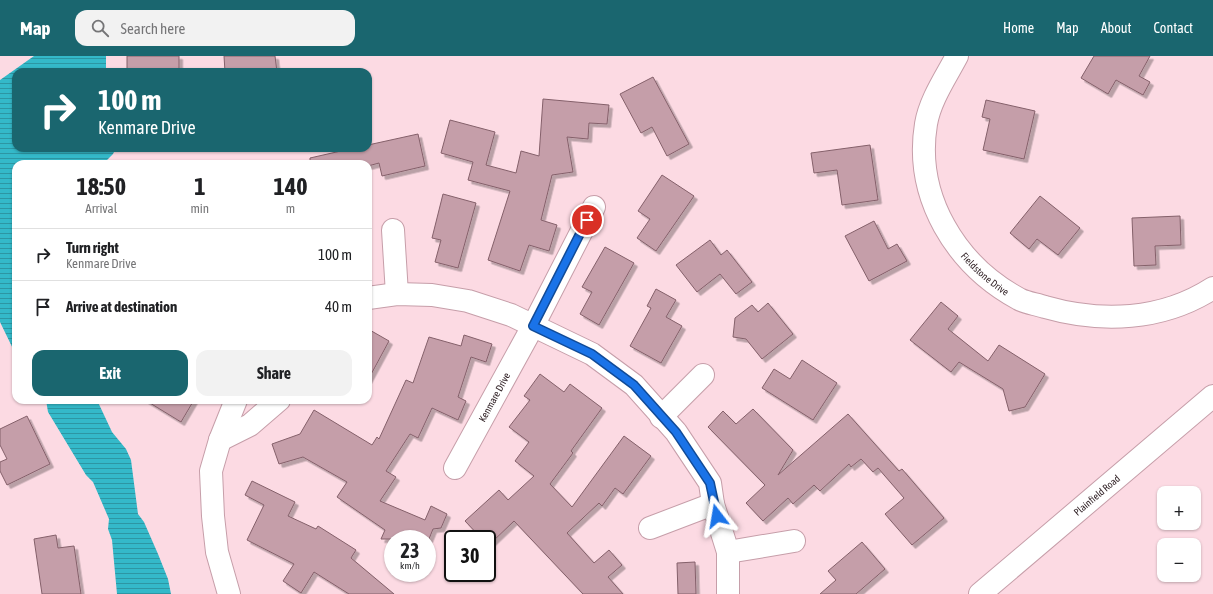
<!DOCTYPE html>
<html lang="en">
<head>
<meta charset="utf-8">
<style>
  body { margin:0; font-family:"Asap Condensed",sans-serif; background:#f2f2f2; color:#202124; height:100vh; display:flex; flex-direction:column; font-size:15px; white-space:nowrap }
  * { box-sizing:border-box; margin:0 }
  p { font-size:13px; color:#757577 }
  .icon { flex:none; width:22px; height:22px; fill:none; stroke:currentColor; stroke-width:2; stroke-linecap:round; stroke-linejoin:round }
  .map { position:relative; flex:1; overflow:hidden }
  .side { position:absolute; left:12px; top:104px; width:360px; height:244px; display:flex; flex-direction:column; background:#fff; border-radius:12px; box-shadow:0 1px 3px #0004 }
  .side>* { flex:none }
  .banner { position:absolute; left:12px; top:12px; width:360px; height:84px; border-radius:12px; box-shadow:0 1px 3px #0004; background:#1a666f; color:#fff; overflow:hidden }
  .tools { position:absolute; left:1157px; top:430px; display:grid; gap:8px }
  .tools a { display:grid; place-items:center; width:44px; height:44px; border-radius:8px; background:#fff; box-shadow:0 1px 3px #0004; font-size:20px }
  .speed { position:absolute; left:384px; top:474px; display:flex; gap:8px; font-size:20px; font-weight:700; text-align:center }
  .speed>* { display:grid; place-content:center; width:52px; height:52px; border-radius:50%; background:#fff; box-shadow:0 1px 3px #0004; line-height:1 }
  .speed small { font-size:10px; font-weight:400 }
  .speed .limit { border:2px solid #111; border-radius:6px; background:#fff; color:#111 }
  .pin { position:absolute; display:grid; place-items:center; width:34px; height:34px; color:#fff; margin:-17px; border:2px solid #fff; border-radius:50%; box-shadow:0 1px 4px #0007 }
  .me { position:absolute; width:44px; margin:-22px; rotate:346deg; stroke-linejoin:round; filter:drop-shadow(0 0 3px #0008) }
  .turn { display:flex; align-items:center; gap:14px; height:84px; padding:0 20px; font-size:18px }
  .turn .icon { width:52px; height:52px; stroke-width:2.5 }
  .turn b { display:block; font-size:28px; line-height:34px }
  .eta { display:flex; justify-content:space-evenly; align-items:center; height:68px; text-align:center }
  .eta b { font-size:24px; font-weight:700; line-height:28px }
  .action { display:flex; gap:8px; margin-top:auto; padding:8px 20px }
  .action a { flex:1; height:46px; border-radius:12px; background:#1a666f; color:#fff; font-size:16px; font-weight:700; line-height:46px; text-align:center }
  .action a+a { background:#f2f2f2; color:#202124 }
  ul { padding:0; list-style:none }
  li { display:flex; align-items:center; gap:12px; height:52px; padding:0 20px; border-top:1px solid #e0e0e0 }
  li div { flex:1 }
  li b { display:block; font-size:15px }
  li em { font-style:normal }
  header { display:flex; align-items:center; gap:24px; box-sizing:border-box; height:56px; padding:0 20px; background:#1a666f; color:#fff }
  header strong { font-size:19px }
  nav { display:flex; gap:22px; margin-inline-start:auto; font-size:14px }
  .search { width:280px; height:36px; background:#f2f2f2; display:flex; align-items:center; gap:10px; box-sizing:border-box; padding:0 14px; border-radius:12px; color:#757577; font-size:15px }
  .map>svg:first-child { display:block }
  .water { fill:url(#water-rules) }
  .building { fill:#c59ea9; stroke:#84606a; filter:url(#shadow) }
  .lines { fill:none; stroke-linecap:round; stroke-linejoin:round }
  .minor-casing { stroke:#c69ea9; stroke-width:24 }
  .major-casing { stroke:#c69ea9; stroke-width:24 }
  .minor { stroke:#fff; stroke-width:22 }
  .major { stroke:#fff; stroke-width:22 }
  .route-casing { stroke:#114b97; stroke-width:10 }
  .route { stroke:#1a73e8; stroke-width:7 }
  .labels { text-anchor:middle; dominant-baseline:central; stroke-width:3; stroke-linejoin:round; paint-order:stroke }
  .street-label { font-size:10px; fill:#332428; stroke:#fff }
</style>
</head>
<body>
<header>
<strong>Map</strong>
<div class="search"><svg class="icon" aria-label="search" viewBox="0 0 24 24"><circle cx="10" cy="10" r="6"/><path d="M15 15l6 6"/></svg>Search here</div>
<nav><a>Home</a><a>Map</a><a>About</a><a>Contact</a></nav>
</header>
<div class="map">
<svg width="1213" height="538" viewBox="0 0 1213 538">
  <defs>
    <pattern id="water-rules" width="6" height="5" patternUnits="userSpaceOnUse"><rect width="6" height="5" fill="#34b9c9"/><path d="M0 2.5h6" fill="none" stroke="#2d96a3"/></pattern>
    <filter id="shadow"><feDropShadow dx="3.5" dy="3.5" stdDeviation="0" flood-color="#0004"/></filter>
  </defs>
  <rect width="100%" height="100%" fill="#fcdae3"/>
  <path class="water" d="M 34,0 L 106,0 L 106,16 L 16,16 L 16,92 L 116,92 L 113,98 L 103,108 L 16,108 L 16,299 L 0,266 L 0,24 Z
    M 46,344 L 97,344 L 112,376 L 126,393 L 131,404 L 138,458 L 144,466 L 158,498 L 168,523 L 171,538 L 117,538 L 112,484 L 108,473 L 109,463 L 93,426 L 86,419 L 48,356 Z"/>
  <path class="building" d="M 127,0 L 179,0 L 179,16 L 127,16 Z
    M 224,0 L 275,0 L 277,16 L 225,16 Z
    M 1094,0 L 1150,0 L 1139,20 L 1150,26 L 1143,39 L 1116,24 L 1108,38 L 1081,22 Z
    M 653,21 L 689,88 L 667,100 L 652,71 L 641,77 L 620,38 Z
    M 543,43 L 609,49 L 607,68 L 589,67 L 588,83 L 567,81 L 573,116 L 552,119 L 541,164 L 557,169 L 549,195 L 529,189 L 520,215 L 488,204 L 510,135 L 468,124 L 473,106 L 441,97 L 450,64 L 495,76 L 486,109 L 516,117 L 521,95 L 539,100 Z
    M 986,44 L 1035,55 L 1024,103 L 983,94 L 990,63 L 982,61 Z
    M 418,78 L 425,110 L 382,120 L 379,107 L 368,110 L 368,108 L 310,108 L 310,102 L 354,92 L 368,92 L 368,89 Z
    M 870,89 L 878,144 L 842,149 L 837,114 L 814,117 L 811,97 Z
    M 662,119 L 694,140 L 656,195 L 637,182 L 650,163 L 638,155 Z
    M 443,138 L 476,147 L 458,212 L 435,206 L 441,184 L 432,182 Z
    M 1040,140 L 1080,172 L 1058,199 L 1037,183 L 1029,193 L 1010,177 Z
    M 1180,160 L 1181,189 L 1155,190 L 1156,209 L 1134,210 L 1132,162 Z
    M 874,165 L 888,193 L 897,188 L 907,205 L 869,225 L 845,180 Z
    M 710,184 L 721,199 L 727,194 L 752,226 L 736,238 L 720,218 L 697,236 L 676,209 Z
    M 605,191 L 634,207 L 599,269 L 580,258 L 592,236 L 582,231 Z
    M 656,233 L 676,244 L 666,261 L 682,270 L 661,307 L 630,290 L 651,252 L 647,250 Z
    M 941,246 L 958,260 L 948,273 L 988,305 L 999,289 L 1045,318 L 1025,351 L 1009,355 L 1003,333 L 959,306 L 951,316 L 910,284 Z
    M 768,247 L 793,278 L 762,303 L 746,283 L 733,281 L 735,262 L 752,249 L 758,256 Z
    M 368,273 L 389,285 L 368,324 Z
    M 464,279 L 492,288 L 486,306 L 471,301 L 458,341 L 466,345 L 458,364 L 432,352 L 418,382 L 410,378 L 386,415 L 396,421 L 380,445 L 425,464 L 431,450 L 447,458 L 441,472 L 433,473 L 429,483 L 381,483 L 385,474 L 337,441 L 347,426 L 303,401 L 279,408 L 272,388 L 300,378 L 314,354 L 372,389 L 377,381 L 379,383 L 406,324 L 413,327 L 429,281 L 461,290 Z
    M 802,304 L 837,327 L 813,364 L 762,332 L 774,313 L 790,323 Z
    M 540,318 L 564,336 L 570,328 L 602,352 L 571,395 L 573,397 L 550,428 L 572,451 L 624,380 L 651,400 L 623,438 L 615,432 L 602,450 L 599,447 L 567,477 L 594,507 L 609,494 L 622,509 L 608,521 L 623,538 L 583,538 L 514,465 L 488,490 L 487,483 L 482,483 L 465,465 L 499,434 L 508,444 L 534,420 L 515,405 L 529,386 L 509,371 L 530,344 L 524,340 Z
    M 145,344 L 194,344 L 181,366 Z
    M 753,353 L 793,394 L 778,419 L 848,358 L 899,415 L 902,413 L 944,462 L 912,489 L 885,458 L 904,442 L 878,412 L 873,416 L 861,403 L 851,411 L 849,408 L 820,435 L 814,429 L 793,448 L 788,442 L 763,465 L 746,447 L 765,429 L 708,371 L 723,355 L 736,368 Z
    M 27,360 L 50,408 L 7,429 L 0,415 L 0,406 L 7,403 L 0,389 L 0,373 Z
    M 252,425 L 295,446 L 288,460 L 316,473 L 318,470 L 356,494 L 351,502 L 394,538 L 349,538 L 314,516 L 301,537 L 283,525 L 294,508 L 247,484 L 264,449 L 245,439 Z
    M 56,479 L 58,492 L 74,490 L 81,538 L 42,538 L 34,483 Z
    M 862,486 L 885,513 L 856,538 L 820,538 L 836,524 L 828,515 Z
    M 695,506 L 696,538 L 678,538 L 677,507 Z"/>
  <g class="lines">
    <defs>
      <g id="minor">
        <path id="s1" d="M 957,0 C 946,21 930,44 926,68 C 914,141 956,209 1019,243 C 1026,247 1036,248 1045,251 C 1101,267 1162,265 1213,232"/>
        <path d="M 393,174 L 397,238"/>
        <path d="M 368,242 L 397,238 L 432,239 L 468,245 L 511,259 L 592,298 L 634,329 L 676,376 L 710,427 L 713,448 L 728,496 L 728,538"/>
        <path d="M 661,361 L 703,319"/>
        <path d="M 220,384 L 250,369 L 279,344"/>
        <path id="s2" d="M 455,412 L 533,270 L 594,151"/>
        <path d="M 650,472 L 713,448"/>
        <path d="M 728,496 L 794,485"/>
        <path d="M 229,538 L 217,496 L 213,460 L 211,415 L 220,384 L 236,344"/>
      </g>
      <g id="major">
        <path id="s3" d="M 980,538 L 1213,340"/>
      </g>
    </defs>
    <use href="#minor" class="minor-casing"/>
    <use href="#major" class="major-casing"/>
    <use href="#minor" class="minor"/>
    <use href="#major" class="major"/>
  </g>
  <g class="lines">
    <defs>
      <path id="route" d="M 587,164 L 533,270 L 592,298 L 634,329 L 676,376 L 710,427 L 717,460"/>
    </defs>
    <use href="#route" class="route-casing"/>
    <use href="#route" class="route"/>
  </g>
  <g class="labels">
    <g class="street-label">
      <text stroke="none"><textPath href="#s1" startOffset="244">Fieldstone Drive</textPath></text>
      <text stroke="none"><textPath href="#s2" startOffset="81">Kenmare Drive</textPath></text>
      <text stroke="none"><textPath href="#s3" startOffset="153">Plainfield Road</textPath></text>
    </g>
  </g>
</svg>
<div class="tools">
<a>+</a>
<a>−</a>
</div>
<div class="speed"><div>23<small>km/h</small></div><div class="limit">30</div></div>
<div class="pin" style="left:587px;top:164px;background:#d93025"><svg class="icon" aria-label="arrive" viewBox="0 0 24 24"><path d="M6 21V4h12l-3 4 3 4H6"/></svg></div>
<svg class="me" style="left:717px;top:460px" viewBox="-20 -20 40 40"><path d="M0-17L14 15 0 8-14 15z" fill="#1a73e8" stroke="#fff" stroke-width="4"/></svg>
<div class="banner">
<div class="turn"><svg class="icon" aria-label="right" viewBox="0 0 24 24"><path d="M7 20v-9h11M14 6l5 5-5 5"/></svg><div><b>100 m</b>Kenmare Drive</div></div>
</div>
<section class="side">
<div class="eta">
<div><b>18:50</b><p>Arrival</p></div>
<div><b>1</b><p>min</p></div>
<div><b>140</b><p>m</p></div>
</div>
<ul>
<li><svg class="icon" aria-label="right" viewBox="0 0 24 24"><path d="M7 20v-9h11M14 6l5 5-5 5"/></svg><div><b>Turn right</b><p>Kenmare Drive</p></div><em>100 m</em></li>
<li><svg class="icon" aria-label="arrive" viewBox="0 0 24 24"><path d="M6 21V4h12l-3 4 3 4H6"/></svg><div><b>Arrive at destination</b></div><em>40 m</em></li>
</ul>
<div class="action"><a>Exit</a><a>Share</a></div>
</section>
</div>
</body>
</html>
